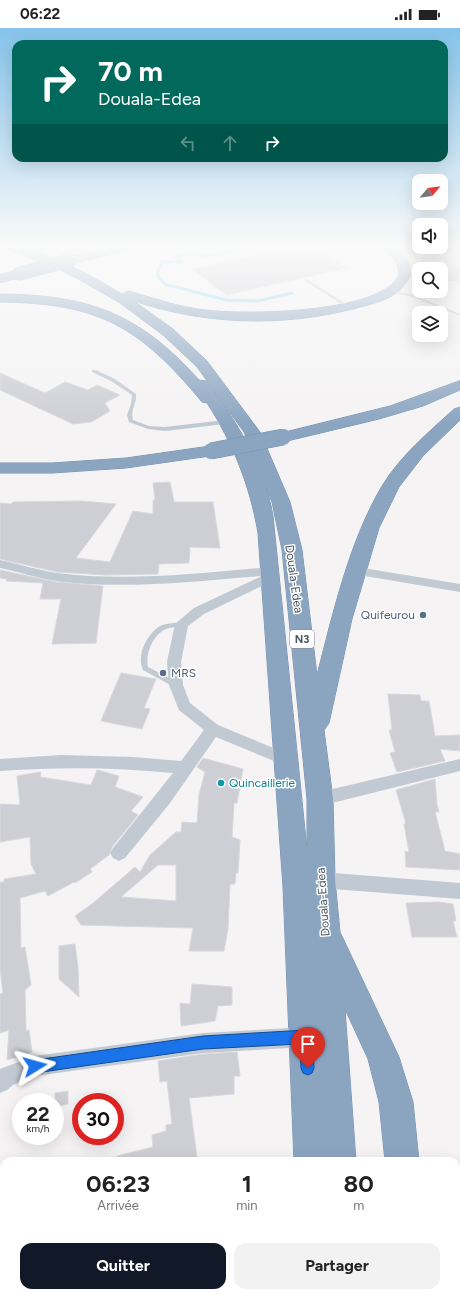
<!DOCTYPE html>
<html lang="fr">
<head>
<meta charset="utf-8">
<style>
  body { margin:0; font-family:Figtree,sans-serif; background:#f2f2f2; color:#222; height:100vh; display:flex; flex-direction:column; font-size:15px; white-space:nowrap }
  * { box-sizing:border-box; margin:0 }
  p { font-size:13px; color:#767676 }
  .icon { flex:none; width:22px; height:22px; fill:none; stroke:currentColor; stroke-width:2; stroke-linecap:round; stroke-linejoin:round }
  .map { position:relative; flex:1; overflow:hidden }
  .sheet { position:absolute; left:0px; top:1129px; width:460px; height:140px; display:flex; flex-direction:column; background:#fff; border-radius:12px 12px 0 0; box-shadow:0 4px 16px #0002 }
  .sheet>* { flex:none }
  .banner { position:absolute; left:12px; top:12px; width:436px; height:122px; border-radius:12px; box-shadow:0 4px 16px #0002; background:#00695c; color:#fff; overflow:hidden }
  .needle { width:26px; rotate:61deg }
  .buttons { position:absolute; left:412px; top:146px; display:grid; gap:8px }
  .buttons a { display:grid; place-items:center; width:36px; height:36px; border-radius:8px; background:#fff; box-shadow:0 4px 16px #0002; font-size:20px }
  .speed { position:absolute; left:12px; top:1065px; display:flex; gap:8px; font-size:20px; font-weight:700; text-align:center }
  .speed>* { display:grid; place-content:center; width:52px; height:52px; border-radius:50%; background:#fff; box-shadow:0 4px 16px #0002; line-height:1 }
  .speed small { font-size:10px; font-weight:400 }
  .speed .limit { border:6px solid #d22; background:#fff; color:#111 }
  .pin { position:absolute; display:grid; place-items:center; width:34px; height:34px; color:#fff; margin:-41px -17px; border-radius:50% 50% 50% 0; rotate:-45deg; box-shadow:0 0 4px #0007 }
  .pin .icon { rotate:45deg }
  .me { position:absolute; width:44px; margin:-22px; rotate:82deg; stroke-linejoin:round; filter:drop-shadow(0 0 3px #0008) }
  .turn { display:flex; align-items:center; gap:14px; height:84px; padding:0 20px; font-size:18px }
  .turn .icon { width:52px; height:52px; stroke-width:2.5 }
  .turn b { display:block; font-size:28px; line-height:34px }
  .lanes { display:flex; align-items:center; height:38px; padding:0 20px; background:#0003; justify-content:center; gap:20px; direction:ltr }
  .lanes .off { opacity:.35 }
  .eta { display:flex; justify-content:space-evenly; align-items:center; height:68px; text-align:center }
  .eta b { font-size:24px; font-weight:700; line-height:28px }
  .action { display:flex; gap:8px; margin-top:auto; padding:8px 20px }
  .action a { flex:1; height:46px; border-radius:12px; background:#111827; color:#fff; font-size:16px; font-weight:700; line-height:46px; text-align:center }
  .action a+a { background:#f2f2f2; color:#222 }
  .status { display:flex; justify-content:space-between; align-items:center; height:28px; padding:0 20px; background:#fff; direction:ltr }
  .status svg { height:11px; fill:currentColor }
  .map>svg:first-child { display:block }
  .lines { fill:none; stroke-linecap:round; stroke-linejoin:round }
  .stream { stroke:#90daee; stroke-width:3 }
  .building { fill:#cdcfd5; stroke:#d7d9de; fill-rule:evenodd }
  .highway-casing { stroke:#7690ad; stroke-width:1 }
  .lane { fill:#c1cad2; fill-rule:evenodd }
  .street { fill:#c1cad2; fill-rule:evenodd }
  .highway { fill:#8ba5c1; fill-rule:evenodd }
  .highway-bridge-far1-casing { stroke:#7690ad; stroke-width:14; stroke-linecap:butt }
  .highway-bridge-casing { stroke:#7690ad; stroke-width:17; stroke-linecap:butt }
  .highway-bridge-far1 { stroke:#8ba5c1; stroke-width:13 }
  .highway-bridge { stroke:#8ba5c1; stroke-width:16 }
  .route { fill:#1a73e8; stroke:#114b97 }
  .service-dot { fill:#5c6f8a; stroke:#fff; stroke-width:1.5 }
  .culture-dot { fill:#0f9aa8; stroke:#fff; stroke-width:1.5 }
  .labels { text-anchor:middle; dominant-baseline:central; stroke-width:3; stroke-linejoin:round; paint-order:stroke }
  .shield { fill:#fff; stroke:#808990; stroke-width:1 }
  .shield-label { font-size:11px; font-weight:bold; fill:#4a5661 }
  .street-label { font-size:12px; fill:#4a5661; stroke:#fff }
  .service-label { font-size:12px; fill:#4e5e75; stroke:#fff; text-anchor:end }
  .culture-label { font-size:12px; fill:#0d838f; stroke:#fff; text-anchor:start }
</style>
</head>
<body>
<div class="status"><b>06:22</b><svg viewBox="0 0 49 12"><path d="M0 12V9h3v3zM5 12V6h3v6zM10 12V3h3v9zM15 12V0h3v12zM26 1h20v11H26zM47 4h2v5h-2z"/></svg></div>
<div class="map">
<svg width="460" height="1269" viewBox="0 0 460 1269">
  <rect width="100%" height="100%" fill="#f5f3f3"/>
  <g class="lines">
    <path class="stream" d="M 251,220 L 203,229 L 196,224 L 175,229 L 181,234 L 162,234 L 157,245 L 160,251 L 165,256 L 226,272 L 258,273 L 292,265"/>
  </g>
  <path class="building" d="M 294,220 L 313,220 L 347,240 L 226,267 L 192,241 Z
    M 417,220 L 460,220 L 460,253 L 441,252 L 441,241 L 424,241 Z
    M 0,345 L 45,365 L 65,354 L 88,362 L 97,357 L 120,367 L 105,375 L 110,383 L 91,394 L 73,396 L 0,362 Z
    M 170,454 L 174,474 L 213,474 L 220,520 L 190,519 L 189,535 L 159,536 L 158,546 L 105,547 L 57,544 L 0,531 L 0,475 L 11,476 L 13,474 L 81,473 L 116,476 L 76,530 L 110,534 L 133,483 L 153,486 L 153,472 L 155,472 L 153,455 Z
    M 0,542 L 56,554 L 103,558 L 96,615 L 52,616 L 61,571 L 40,571 L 43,555 L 6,553 L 7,551 L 0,550 Z
    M 121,645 L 156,651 L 144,680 L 150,681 L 142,701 L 101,693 Z
    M 388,666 L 420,667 L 421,673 L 429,673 L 435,708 L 460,707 L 460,723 L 440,721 L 445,733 L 397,744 L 390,725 L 395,724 L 389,702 L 392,702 Z
    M 203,730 L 243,741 L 237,775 L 234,775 L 232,809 L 240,812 L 238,845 L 236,845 L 235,856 L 230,856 L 228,901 L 224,923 L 189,923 L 193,900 L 81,897 L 75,888 L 92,876 L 135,839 L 140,844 L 150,827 L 176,804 L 181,804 L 182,794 L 197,795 L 199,767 L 205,744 L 197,739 ZM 158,837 L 176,837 L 176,873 L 121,869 Z
    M 97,742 L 119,748 L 115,759 L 143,769 L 131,783 L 138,787 L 112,819 L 109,827 L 90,841 L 92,844 L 75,855 L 74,854 L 48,868 L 45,863 L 20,870 L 21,920 L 25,919 L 31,957 L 25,962 L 26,1003 L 29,1002 L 32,1024 L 7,1032 L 9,1002 L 0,1005 L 0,966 L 3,965 L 0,941 L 0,854 L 4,854 L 4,851 L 36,846 L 31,836 L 30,809 L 0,814 L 0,776 L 20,777 L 17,748 L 41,744 L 40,749 L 91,757 Z
    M 435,751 L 437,777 L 439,784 L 435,784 L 445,823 L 460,826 L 460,842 L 406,839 L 405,823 L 409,824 L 404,796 L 406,796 L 396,762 Z
    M 439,874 L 453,876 L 456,893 L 453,893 L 457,909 L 412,909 L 406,875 Z
    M 75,916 L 78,940 L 79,969 L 59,951 L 59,918 Z
    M 192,956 L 232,959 L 232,977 L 218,978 L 215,993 L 181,998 L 180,975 L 190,976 Z
    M 237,1024 L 240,1048 L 234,1048 L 234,1066 L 189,1070 L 197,1129 L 178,1133 L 117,1133 L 117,1128 L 153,1119 L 152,1107 L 166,1103 L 166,1097 L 172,1096 L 167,1053 L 160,1054 L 158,1033 L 203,1026 Z
    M 68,1063 L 68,1076 L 55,1079 L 55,1065 Z"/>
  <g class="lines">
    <defs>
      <path id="highway" d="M 6,220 C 37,215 95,250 122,266 L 128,263 C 154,270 178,279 205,282 C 247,287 360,285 392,256 C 395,254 397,250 399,247 L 397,235 L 383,220 L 394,220 L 409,234 L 411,247 C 408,252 404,258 400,262 C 388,273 368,277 353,281 C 282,299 204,297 134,273 L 173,301 L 207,333 L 260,404 L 290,474 L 302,522 L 317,647 C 333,585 349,514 382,458 C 400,428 429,404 454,381 L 460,379 L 460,392 L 423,428 L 399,459 L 379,500 L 352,591 L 329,695 L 324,702 L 333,771 L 335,852 L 340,904 L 399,1029 L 413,1074 L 419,1133 L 385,1133 L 379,1074 L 368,1031 L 345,981 L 356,1133 L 294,1133 L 283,859 L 258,505 C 250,458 233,415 207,375 L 202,374 C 140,299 99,275 0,274 L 0,266 C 89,267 139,285 199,352 L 206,353 C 236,391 265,440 273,488 L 307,822 L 307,771 L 282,522 L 272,474 L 244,404 L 197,339 L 163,307 L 120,275 L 80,252 L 48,236 L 8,222 Z
        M 111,220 L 130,220 L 128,222 L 71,236 L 65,232 L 67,230 Z
        M 18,242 L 22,243 L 24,246 L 22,249 L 0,255 L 0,247 Z
        M 460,353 L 460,362 L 423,378 L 379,391 L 283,414 L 277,412 L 275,409 L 277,406 L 390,378 Z
        M 211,418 L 217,419 L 219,423 L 217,427 L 126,440 L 52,445 L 0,445 L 0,435 L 52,435 L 126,430 Z
        M 291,1265 L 363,1265 L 363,1269 L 290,1269 Z
        M 396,1265 L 434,1265 L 435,1269 L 397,1269 Z"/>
    </defs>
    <use href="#highway" class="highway-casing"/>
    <path class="lane" d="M 410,220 L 414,220 L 423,241 L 419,241 Z
      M 305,251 L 307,251 L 349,278 L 346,279 L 305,253 Z
      M 418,260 L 419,260 L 420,263 L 416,268 L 460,286 L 460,288 L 413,269 L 387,263 L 389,262 L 413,267 Z
      M 92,342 L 96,342 L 115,351 L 136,366 C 137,375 130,383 133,392 L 149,398 L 165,399 L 225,392 L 228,394 L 225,396 L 165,403 L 148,401 L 129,394 L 127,387 L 131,376 L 132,367 L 111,353 L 92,344 Z
      M 182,594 L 185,596 L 184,598 C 178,599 172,599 166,601 C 153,607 145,625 148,639 L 179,655 L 180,657 L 179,659 L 176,660 L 143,642 C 136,627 147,606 160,598 C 167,595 175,595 182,594 Z"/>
    <path class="street" d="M 0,532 C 19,536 37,542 57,545 C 127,554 200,545 270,539 L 274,540 L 276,543 L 274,546 L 276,549 L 274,552 L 204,586 L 188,598 L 181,634 L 183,657 L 190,675 L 218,697 L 293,728 L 295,732 L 293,736 L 287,738 L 281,736 L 216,709 L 170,775 L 125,830 L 119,833 L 113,830 L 110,825 L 113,820 L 173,745 C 113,739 60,739 0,743 L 0,731 L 61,727 L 133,729 L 181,733 L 204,702 L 179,682 L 169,657 L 167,634 L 175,596 L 194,580 L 262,548 C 195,553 124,562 56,553 C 37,550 19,544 0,540 Z
      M 357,539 L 460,556 L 460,564 L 353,546 L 351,543 L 353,540 Z
      M 460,731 L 460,743 L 320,778 L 314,776 L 312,771 L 314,766 L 320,764 Z
      M 321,844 L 460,855 L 460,871 L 321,860 L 315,858 L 312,852 L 315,846 Z
      M 306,999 L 313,1002 L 316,1009 L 313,1016 L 306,1019 L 203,1025 L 35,1048 L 13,1057 L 7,1062 L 0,1065 L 0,1041 L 35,1028 L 203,1005 Z"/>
    <use href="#highway" class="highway"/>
    <defs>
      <path id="highway-bridge-far1" d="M 18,246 L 71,232"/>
      <path id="highway-bridge" d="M 211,423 L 283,409"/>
    </defs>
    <use href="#highway-bridge-far1" class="highway-bridge-far1-casing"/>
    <use href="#highway-bridge" class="highway-bridge-casing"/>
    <use href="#highway-bridge-far1" class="highway-bridge-far1"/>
    <use href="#highway-bridge" class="highway-bridge"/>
  </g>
  <linearGradient id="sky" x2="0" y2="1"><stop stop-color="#85c3ea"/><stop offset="0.55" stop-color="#fafafa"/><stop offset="1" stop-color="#fafafa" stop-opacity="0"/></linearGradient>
  <rect width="460" height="397" fill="url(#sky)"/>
  <path class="route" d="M 306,1002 L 311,1004 L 313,1009 L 314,1040 L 312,1045 L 308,1047 L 303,1045 L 301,1040 L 300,1016 L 203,1021 L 35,1045 L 31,1043 L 29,1038 L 31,1033 L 35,1032 L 203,1008 Z"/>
  <g class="service-dot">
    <circle cx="423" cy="587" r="4"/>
    <circle cx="163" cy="645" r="4"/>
  </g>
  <circle class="culture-dot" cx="221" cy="755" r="4"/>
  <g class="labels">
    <rect class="shield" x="290" y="602" width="24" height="18" rx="3"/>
    <g class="shield-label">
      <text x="302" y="611">N3</text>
    </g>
    <g class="street-label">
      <text transform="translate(294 551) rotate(82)">Douala-Edea</text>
      <text transform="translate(323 874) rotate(-94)">Douala-Edea</text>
    </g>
    <g class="service-label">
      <text x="415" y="587">Quifeurou</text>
      <text x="171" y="645" text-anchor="start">MRS</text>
    </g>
    <g class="culture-label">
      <text x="229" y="755">Quincaillerie</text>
    </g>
  </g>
</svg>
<div class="buttons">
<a><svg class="needle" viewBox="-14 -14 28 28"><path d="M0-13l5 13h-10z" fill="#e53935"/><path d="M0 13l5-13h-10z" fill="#767676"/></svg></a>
<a><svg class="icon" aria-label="sound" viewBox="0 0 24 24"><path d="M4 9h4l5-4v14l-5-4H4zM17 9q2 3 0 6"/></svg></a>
<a><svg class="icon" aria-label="search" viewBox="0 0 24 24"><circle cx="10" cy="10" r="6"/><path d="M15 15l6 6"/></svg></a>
<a><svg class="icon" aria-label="layers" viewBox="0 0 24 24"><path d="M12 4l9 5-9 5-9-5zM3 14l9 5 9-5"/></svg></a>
</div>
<div class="speed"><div>22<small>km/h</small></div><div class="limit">30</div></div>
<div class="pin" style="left:308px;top:1040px;background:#d93025"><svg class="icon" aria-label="arrive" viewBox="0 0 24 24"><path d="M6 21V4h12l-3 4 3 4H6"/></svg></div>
<svg class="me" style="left:35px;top:1038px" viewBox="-20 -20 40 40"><path d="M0-17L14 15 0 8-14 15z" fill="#1a73e8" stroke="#fff" stroke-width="4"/></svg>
<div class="banner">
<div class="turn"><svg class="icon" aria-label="right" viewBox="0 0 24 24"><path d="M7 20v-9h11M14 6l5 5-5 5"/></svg><div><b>70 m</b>Douala-Edea</div></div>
<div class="lanes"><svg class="icon off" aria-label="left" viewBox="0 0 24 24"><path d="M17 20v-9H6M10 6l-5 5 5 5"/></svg><svg class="icon off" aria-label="ahead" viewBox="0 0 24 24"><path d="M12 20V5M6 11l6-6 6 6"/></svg><svg class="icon" aria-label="right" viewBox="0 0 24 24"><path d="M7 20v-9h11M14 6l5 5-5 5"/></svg></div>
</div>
<section class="sheet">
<div class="eta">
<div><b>06:23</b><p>Arrivée</p></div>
<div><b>1</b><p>min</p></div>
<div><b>80</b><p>m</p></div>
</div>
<div class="action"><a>Quitter</a><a>Partager</a></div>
</section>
</div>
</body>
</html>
